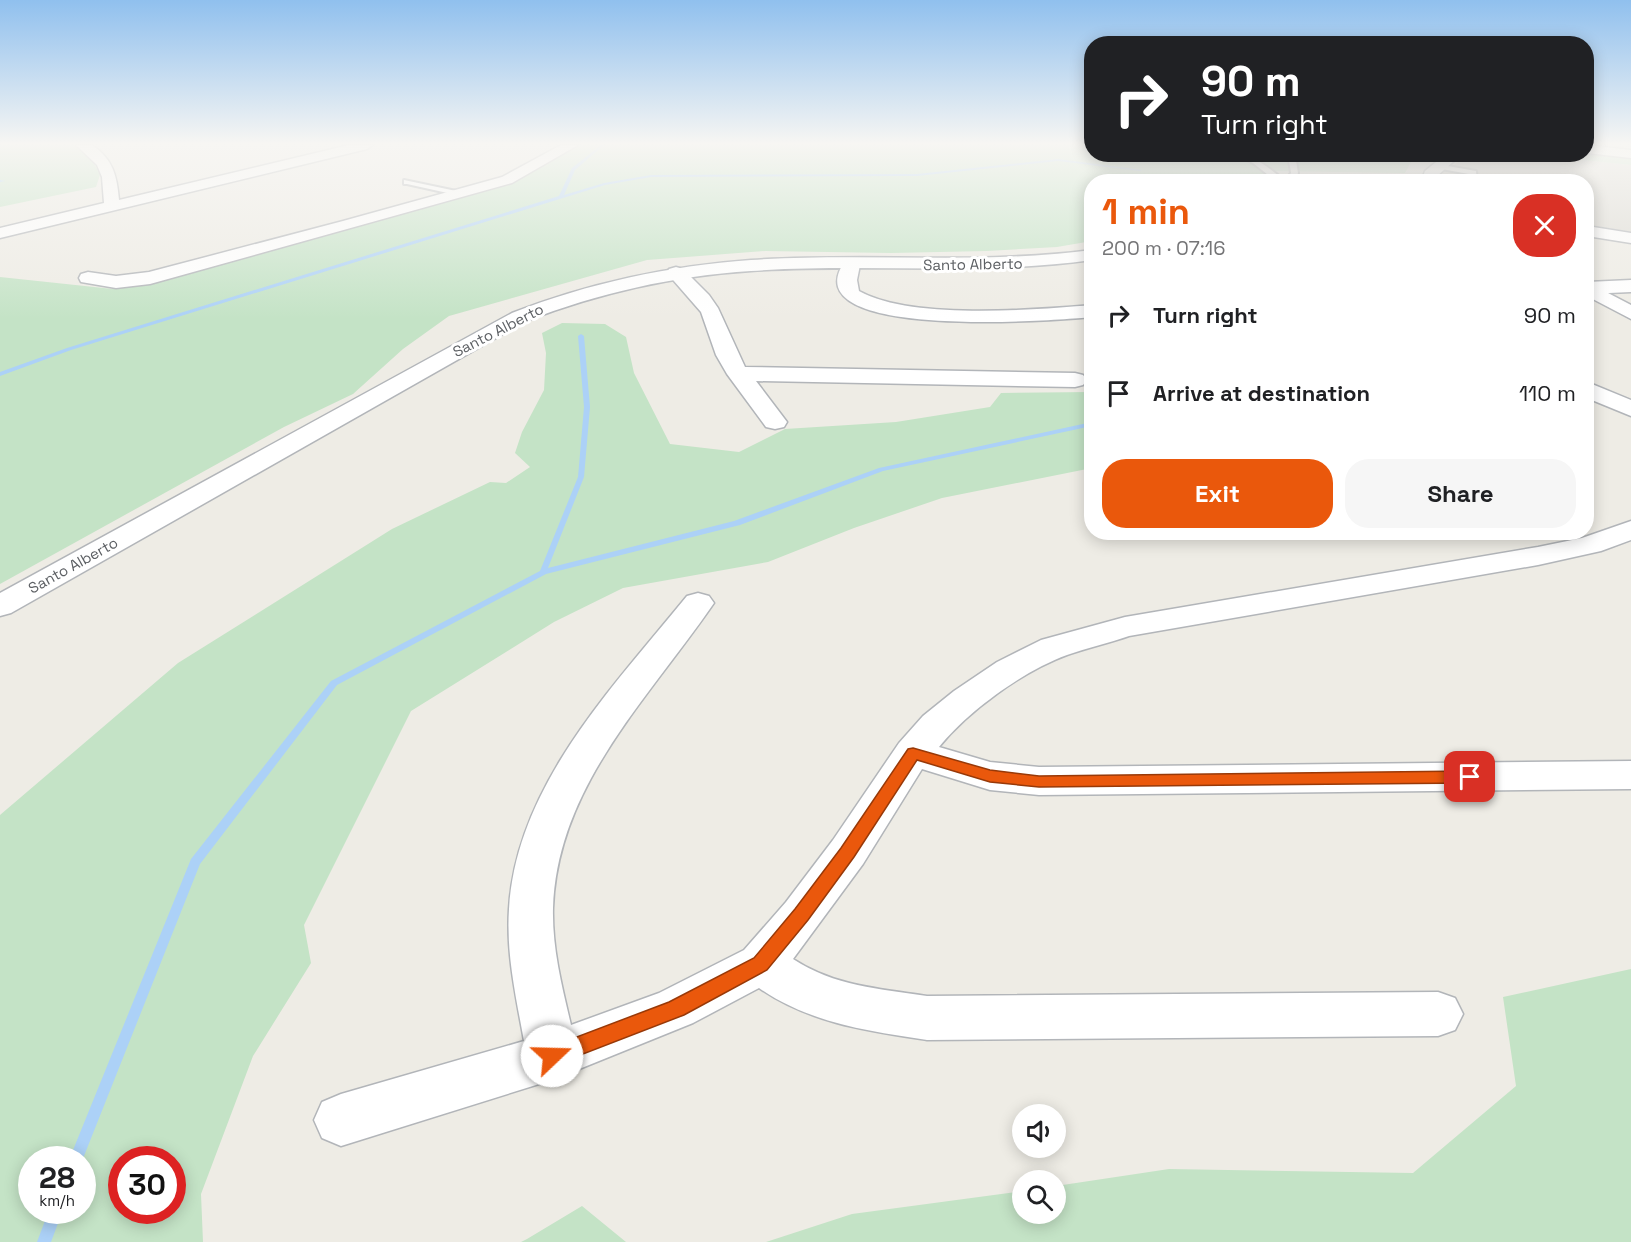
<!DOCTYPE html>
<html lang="en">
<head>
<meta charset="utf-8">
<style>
  body { margin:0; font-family:"Space Grotesk",sans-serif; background:#f6f6f6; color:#202124; height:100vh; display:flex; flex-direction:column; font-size:22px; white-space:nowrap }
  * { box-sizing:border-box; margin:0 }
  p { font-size:20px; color:#757577 }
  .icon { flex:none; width:33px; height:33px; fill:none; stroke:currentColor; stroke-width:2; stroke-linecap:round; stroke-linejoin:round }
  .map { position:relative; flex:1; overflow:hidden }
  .side { position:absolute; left:1084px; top:174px; width:510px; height:366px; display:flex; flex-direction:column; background:#fff; border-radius:24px; box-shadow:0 3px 15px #0003 }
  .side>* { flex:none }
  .top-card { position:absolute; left:1084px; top:36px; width:510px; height:126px; border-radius:24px; box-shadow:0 3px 15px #0003; background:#202124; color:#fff; overflow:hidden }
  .tools { position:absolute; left:1012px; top:1104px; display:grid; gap:12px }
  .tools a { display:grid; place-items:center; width:54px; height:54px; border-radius:50%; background:#fff; box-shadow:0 3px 15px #0003; font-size:30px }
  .speed { position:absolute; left:18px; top:1146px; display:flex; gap:12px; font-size:30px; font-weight:700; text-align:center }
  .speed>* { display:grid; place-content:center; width:78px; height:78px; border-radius:50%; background:#fff; box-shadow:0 3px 15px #0003; line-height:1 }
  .speed small { font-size:15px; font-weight:400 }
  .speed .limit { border:9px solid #d22; background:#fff; color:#111 }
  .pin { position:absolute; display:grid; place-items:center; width:51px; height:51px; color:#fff; margin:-26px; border-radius:12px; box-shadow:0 3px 9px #0006 }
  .me { position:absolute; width:66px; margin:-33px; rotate:69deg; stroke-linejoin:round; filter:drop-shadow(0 0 4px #0008) }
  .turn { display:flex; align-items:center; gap:21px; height:126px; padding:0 18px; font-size:27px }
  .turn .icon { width:78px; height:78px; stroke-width:2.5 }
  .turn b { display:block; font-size:42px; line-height:51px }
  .round { display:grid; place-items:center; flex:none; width:63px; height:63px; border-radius:24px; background:#f6f6f6 }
  .summary { display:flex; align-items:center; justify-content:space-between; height:102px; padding:0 18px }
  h1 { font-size:36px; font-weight:700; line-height:45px; color:#ea580c }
  .action { display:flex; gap:12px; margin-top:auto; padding:12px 18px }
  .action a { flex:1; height:69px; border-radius:24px; background:#ea580c; color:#fff; font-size:24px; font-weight:700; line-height:69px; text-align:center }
  .action a+a { background:#f6f6f6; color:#202124 }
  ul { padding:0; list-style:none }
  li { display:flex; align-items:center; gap:18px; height:78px; padding:0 18px }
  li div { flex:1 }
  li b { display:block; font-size:22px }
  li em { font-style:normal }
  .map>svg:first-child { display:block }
  .education { fill:#dddbd4 }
  .green { fill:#c4e3c6; fill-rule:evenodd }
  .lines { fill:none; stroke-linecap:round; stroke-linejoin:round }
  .stream { fill:#acd1f7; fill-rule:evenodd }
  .service-casing { stroke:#b2b5b9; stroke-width:4 }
  .minor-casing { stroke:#b2b5b9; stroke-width:3 }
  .tertiary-casing { stroke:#b2b5b9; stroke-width:3 }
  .secondary-casing { stroke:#b1b4b9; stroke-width:3 }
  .service { fill:#fff; fill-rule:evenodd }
  .minor { fill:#fff; fill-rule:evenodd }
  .tertiary { fill:#fff; fill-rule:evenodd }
  .secondary { fill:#fff; fill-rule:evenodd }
  .route { fill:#ea580c; stroke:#983908; stroke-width:1.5 }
  .labels { text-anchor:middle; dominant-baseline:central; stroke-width:6; stroke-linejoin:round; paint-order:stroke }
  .far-street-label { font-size:15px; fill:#5d6064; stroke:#fff }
</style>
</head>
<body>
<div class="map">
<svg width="1631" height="1242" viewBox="0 0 1631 1242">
  <rect width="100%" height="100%" fill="#eeece5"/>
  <path class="education" d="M 1470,155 L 1533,155 L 1631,165 L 1631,232 L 1587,227 L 1587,182 L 1439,182 L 1444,171 Z"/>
  <path class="green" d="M 0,145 L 75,145 L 91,157 L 100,175 L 96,187 L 0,207 Z
    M 580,145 L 1092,145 L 1092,154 L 1421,155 L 1411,162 L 1405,173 L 1263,171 L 1275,181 L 1092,182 L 1092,241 L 1057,247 L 987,251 L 891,253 L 765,251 L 647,260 L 449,316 L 403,349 L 353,394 L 284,427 L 0,584 L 0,277 L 113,289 L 517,181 Z
    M 1587,151 L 1631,155 L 1631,165 L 1533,155 L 1587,154 Z
    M 562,323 L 605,324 L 626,337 L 634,373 L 670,444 L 739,452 L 785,429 L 896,422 L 990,407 L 1001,393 L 1092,392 L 1092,468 L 942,498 L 854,528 L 768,562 L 623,588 L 554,622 L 411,711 L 304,925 L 311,963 L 253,1056 L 201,1194 L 203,1242 L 0,1242 L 0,815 L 178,663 L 392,529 L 490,482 L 506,483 L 530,467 L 515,453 L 522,432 L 544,390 L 546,353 L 542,333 ZM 32,1160 L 82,1160 L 82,1210 L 32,1210 ZM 122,1160 L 172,1160 L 172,1210 L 122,1210 Z
    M 1631,969 L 1631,1242 L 766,1242 L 852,1214 L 1023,1191 L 1023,1214 L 1056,1214 L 1056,1186 L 1169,1169 L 1413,1173 L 1516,1086 L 1503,997 Z
    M 582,1206 L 626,1242 L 521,1242 L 527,1239 Z"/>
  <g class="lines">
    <path class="stream" d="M 601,145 L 604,145 L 575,170 L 564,195 L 604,183 L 651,175 L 917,174 L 1058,159 L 1142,170 L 1140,171 L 1058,161 L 917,176 L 651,177 L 605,185 L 71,350 L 0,376 L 0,372 L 67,348 L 559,196 L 572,168 Z
      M 0,180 L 5,181 L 0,182 Z
      M 581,334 L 584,336 L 590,407 L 584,477 L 548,568 L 734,521 L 879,468 L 1092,422 L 1092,426 L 883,471 L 740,525 L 546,574 L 337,685 L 200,864 L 82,1161 L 82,1160 L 69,1160 L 191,859 L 331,681 L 540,571 L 578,477 L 584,407 L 578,336 Z
      M 49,1210 L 63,1210 L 51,1242 L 37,1242 Z"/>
    <defs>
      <path id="service" d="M 1234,154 C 1254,154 1270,169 1285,181 L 1291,173 L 1288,154 L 1295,154 L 1298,173 L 1293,182 L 1277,182 L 1253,163 Z
        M 1436,164 L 1476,171 L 1477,182 L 1469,182 L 1469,174 L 1436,168 Z
        M 404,180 L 461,192 L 465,194 L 461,196 L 407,184 L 404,184 Z"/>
      <path id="minor" d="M 76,145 L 92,145 C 113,159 117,176 119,200 L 349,145 L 373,145 L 367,149 L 0,238 L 0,228 L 104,203 L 102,177 L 97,165 Z
        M 561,145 L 578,145 L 512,183 L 150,284 L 116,288 L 81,282 L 79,278 L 81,274 L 88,272 L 116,276 L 149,272 L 343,221 L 502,177 Z
        M 1587,226 L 1631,233 L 1631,243 L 1587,236 Z
        M 851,259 L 857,261 L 860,265 L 857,280 L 859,291 C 911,320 1032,310 1092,305 L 1092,317 C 1061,320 788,342 845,261 Z
        M 676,267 L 683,269 L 709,295 L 718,308 L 745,367 L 1075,373 L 1083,375 L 1087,380 L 1083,385 L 1075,387 L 756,381 L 787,422 L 784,427 L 775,429 L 766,427 L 727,374 L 716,355 L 701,312 L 667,273 L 669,269 Z
        M 1631,280 L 1631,292 L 1587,294 L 1587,282 Z
        M 1587,382 L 1631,400 L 1631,416 L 1587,398 Z
        M 1631,521 L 1631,540 L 1601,551 L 1538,565 L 1129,636 C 1109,643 1087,648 1067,655 C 1023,671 968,711 939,747 L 990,762 L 1039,767 L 1631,761 L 1631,789 L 1039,795 L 990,790 L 922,769 L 863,864 L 793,959 C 834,986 880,989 927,996 L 1438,992 L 1455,998 L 1463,1014 L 1455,1030 L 1438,1036 L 927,1040 C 868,1031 809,1023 759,988 L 693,1023 L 552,1080 L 341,1146 L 322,1138 L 314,1120 L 322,1102 L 341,1094 L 524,1041 C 516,997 506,953 509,909 C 516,786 613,687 687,596 L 698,593 L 709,596 L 714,603 C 649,698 557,786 553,908 C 552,948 562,987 571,1025 L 659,993 L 744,950 L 786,902 L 833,840 L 899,743 L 923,716 L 954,691 L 997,662 L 1041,640 L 1125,617 L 1538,547 L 1582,538 Z"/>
      <path id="tertiary" d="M 1446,154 L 1462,154 L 1437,176 L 1436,182 L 1421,182 L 1425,171 Z
        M 1092,250 L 1092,260 C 977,276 866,263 751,271 C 673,276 599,293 526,321 L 11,613 L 0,616 L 0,593 L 512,313 C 589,283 668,266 751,260 C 866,252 977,265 1092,250 Z
        M 1587,282 L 1631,305 L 1631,319 L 1587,296 Z"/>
      <path id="secondary" d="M 1587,145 L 1631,150 L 1631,158 L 1587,153 Z"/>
    </defs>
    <use href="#service" class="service-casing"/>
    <use href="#minor" class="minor-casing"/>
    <use href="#tertiary" class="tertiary-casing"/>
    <use href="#secondary" class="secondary-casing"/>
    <use href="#service" class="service"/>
    <use href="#minor" class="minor"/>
    <use href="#tertiary" class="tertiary"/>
    <use href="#secondary" class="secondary"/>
  </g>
  <linearGradient id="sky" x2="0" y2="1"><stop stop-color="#90c0ee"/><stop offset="0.45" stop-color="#f7f6f3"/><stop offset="1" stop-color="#f7f6f3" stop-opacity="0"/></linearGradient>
  <rect width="1631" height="319" fill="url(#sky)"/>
  <path class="route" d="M 913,748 L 990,770 L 1039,776 L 1470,771 L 1475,773 L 1478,777 L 1475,781 L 1470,783 L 1039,787 L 990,782 L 917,760 L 854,857 L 808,920 L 767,970 L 684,1015 L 552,1066 L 545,1063 L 542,1056 L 545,1049 L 669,1002 L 754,958 L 795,909 L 841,848 L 908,749 Z"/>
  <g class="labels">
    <g class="far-street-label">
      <text transform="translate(973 264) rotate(-1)">Santo Alberto</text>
      <text transform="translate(498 330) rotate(-27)">Santo Alberto</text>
      <text transform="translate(73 565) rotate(-29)">Santo Alberto</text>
    </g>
  </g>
</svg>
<div class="tools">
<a><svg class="icon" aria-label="sound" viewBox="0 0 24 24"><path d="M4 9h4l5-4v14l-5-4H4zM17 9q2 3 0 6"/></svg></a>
<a><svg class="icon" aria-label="search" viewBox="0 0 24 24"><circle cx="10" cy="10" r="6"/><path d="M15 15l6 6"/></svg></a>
</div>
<div class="speed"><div>28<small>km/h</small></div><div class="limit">30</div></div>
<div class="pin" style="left:1470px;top:777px;background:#d93025"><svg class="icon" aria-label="arrive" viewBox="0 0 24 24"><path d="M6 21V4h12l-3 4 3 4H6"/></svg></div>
<svg class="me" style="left:552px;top:1056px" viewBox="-20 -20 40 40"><circle r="19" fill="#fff"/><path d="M0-13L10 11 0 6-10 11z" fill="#ea580c"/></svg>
<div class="top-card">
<div class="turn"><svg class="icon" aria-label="right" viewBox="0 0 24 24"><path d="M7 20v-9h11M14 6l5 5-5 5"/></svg><div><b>90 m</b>Turn right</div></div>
</div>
<section class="side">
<div class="summary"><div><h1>1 min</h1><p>200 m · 07:16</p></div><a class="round" style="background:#d93025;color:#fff"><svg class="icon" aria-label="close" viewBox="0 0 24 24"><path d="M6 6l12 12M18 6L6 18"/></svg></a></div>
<ul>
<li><svg class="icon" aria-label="right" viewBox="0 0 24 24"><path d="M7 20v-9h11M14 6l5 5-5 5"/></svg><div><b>Turn right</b></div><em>90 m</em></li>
<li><svg class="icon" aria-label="arrive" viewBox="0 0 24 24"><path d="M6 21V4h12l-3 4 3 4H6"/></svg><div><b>Arrive at destination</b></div><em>110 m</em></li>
</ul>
<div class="action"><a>Exit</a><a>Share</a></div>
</section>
</div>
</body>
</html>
